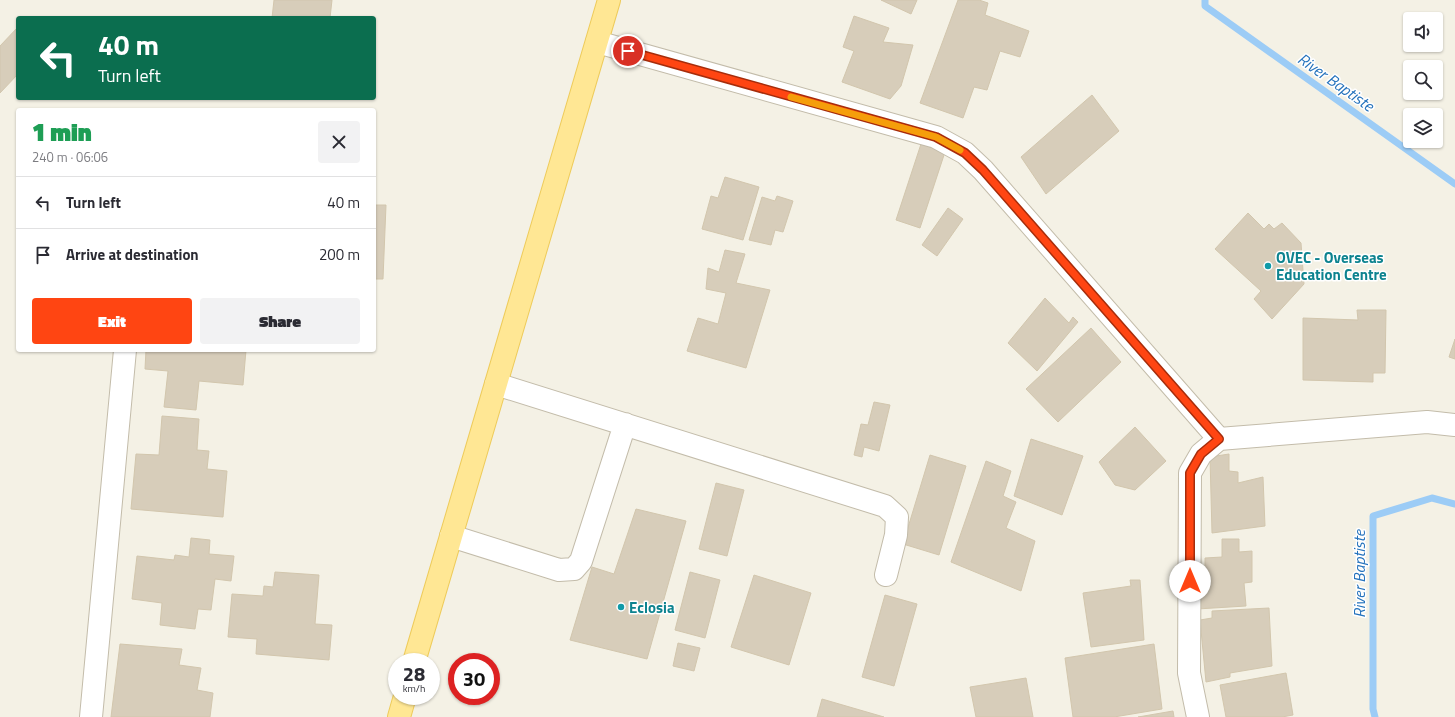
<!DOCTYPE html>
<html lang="en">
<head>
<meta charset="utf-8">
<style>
  body { margin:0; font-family:"Titillium Web",sans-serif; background:#f2f2f3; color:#2b2b33; height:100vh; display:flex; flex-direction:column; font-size:15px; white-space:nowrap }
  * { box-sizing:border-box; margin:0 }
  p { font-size:13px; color:#7c7c81 }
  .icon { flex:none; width:22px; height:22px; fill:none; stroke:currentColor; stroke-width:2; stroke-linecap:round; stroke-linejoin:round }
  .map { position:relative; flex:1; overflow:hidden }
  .sheet { position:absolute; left:16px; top:108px; width:360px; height:244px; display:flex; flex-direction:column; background:#fff; border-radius:4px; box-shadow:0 1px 3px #0004 }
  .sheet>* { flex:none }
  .hud { position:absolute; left:16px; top:16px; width:360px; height:84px; border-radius:4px; box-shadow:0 1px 3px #0004; background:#0b6e4f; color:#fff; overflow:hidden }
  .controls { position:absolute; left:1403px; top:12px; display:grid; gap:8px }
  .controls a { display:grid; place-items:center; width:40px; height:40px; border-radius:4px; background:#fff; box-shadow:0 1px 3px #0004; font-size:20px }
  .speed { position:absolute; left:388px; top:653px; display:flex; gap:8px; font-size:20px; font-weight:700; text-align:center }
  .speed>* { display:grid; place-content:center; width:52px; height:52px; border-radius:50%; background:#fff; box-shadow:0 1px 3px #0004; line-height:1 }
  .speed small { font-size:10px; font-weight:400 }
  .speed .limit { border:6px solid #d22; background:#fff; color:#111 }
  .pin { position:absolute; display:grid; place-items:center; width:34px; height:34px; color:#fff; margin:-17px; border:2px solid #fff; border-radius:50%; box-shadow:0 1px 4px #0007 }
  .me { position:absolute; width:44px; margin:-22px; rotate:0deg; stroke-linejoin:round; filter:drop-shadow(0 0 3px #0008) }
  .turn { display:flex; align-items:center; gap:14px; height:84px; padding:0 16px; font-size:18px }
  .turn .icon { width:52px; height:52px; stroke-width:2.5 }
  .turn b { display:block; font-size:28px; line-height:34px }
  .round { display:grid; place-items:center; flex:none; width:42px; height:42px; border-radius:4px; background:#f2f2f3 }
  .headline { display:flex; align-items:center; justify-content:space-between; height:68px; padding:0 16px }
  h1 { font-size:24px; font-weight:800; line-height:30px; color:#1e9e55 }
  .cta { display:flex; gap:8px; margin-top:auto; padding:8px 16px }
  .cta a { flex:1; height:46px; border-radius:4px; background:#ff4512; color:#fff; font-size:16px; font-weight:800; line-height:46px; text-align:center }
  .cta a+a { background:#f2f2f3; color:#2b2b33 }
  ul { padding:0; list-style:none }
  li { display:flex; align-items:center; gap:12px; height:52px; padding:0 16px; border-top:1px solid #e1e1e2 }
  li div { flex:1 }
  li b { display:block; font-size:15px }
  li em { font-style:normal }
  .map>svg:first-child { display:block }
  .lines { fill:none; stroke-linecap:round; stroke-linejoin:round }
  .stream { stroke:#9cccf6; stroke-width:7 }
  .building { fill:#d7cdba; stroke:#d2c6ad }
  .minor-casing { stroke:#c3bcaa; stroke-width:24 }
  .major-casing { stroke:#eecb5a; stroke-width:24 }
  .minor { stroke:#fff; stroke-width:22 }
  .major { stroke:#ffe794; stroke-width:22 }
  .route-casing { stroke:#a62d0c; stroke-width:10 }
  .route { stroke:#ff4512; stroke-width:7 }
  .slow { stroke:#f59e0b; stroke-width:7 }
  .culture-dot { fill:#0f9aa8; stroke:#fff; stroke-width:1.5 }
  .labels { text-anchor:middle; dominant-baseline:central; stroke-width:3; stroke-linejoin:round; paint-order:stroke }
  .culture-label { font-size:15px; font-weight:bold; fill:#0d838f; stroke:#fff; text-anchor:start }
  .water-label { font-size:16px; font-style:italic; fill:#2472bc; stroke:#fff }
</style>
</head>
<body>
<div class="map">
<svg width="1455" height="717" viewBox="0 0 1455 717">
  <rect width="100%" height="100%" fill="#f4f1e5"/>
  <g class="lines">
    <path class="stream" d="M 1205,0 L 1205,6 L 1455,184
      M 1375,717 L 1373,709 L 1373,516 L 1432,498 L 1455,504"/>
  </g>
  <path class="building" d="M 274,0 L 332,0 L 330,18 L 272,18 Z
    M 881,0 L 917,0 L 911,14 Z
    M 958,0 L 979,0 L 988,3 L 985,15 L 1029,31 L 1020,57 L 1000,51 L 987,90 L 974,87 L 963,118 L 920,103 Z
    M 854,16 L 889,28 L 883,42 L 913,45 L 901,86 L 890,99 L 842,82 L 854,51 L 843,47 Z
    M 18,27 L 18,74 L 0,93 L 0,46 Z
    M 1092,95 L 1119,131 L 1046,194 L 1021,157 Z
    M 921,144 L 945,152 L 920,228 L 896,220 Z
    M 725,177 L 759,187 L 743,240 L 702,229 L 711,196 L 718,198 Z
    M 777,196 L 793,201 L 783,232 L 775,230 L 771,245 L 749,240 L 762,197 L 775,201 Z
    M 374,205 L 386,205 L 383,279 L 374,279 Z
    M 948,208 L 963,219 L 937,256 L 922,245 Z
    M 1248,213 L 1264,229 L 1269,224 L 1274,229 L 1282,223 L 1301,243 L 1304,284 L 1272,319 L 1254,299 L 1261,291 L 1215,249 Z
    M 725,250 L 745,254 L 736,283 L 770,290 L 746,368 L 687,351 L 698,318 L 718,324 L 726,293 L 706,289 L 708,268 L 719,272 Z
    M 1045,298 L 1069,323 L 1073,317 L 1078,322 L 1037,371 L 1008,343 Z
    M 1357,310 L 1386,310 L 1385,373 L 1373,373 L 1373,382 L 1303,380 L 1303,318 L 1358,320 Z
    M 1091,328 L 1121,362 L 1058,422 L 1026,389 Z
    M 1455,339 L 1455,359 L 1449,357 Z
    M 146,350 L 246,350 L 243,385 L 199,381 L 196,410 L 164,407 L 168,371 L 145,369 Z
    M 874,402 L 890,405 L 879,451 L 864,447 L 862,457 L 854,455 L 861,424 L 868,425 Z
    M 162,416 L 199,419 L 197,450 L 209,451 L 207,469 L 227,471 L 223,517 L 131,509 L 136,454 L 159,455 Z
    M 1135,427 L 1166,461 L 1135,490 L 1115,485 L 1099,462 Z
    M 1031,439 L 1083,456 L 1062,515 L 1014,496 Z
    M 1229,454 L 1229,471 L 1238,472 L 1238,483 L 1263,477 L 1265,526 L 1212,533 L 1210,457 Z
    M 930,455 L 966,466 L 939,555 L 903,544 Z
    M 986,461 L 1011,471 L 1003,496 L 1016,502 L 1006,528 L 1035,541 L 1021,591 L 951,562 Z
    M 716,483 L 744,490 L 727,556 L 699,549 Z
    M 636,509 L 686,521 L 647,659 L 570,640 L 592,567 L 614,574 Z
    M 191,538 L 210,540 L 209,554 L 234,556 L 231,581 L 215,579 L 211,610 L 198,609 L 195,629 L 160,625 L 162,603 L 132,599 L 137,556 L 174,560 L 175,555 L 189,557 Z
    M 1222,539 L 1239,539 L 1239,552 L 1252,551 L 1252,582 L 1244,583 L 1246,606 L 1197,609 L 1195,576 L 1205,575 L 1205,558 L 1222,557 Z
    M 275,572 L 319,575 L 315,624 L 332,625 L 329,660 L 256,654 L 257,639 L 228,637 L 232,594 L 263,596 L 264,586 L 273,587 Z
    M 690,572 L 720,580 L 705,638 L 675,630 Z
    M 754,575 L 811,593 L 789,665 L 731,647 Z
    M 1130,580 L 1140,580 L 1144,640 L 1091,647 L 1083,593 L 1131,586 Z
    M 885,595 L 917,604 L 894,686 L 862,677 Z
    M 1269,608 L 1272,666 L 1230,673 L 1230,677 L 1206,682 L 1200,620 L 1212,618 L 1212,611 Z
    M 678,643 L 700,648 L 694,671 L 673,666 Z
    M 120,644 L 182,649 L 179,665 L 201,668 L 197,690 L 213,693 L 210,717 L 111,717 Z
    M 1154,644 L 1162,709 L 1114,717 L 1073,717 L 1065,658 Z
    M 1286,673 L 1293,715 L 1282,717 L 1226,717 L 1220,685 Z
    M 1026,678 L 1033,717 L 976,717 L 970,687 Z
    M 822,699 L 884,717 L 817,717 Z
    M 1173,711 L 1174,717 L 1138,717 Z"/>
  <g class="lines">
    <defs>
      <path id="minor" d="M 597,42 L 936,137 L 965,153 L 983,170 L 1219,439
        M 496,384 L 885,506 L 897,517 L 896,535 L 886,575
        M 451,536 L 559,570 L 574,569 L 581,561 L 625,424
        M 91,717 L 125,350
        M 1198,717 L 1189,673 L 1190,473 L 1201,454 L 1219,439 L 1427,422 L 1455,425"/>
      <path id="major" d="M 414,662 L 609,0
        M 399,717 L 405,696"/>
    </defs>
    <use href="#minor" class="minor-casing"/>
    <use href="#major" class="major-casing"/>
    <use href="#minor" class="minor"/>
    <use href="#major" class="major"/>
  </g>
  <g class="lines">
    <defs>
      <path id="route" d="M 628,51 L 936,137 L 965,153 L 983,170 L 1219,439 L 1201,454 L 1190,473 L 1190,581"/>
    </defs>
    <use href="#route" class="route-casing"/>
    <use href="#route" class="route"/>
    <path class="slow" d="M 791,97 L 936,137 L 960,150"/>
  </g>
  <g class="culture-dot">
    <circle cx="1268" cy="266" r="4"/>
    <circle cx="621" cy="607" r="4"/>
  </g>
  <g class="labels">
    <g class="culture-label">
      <text x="1276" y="257">OVEC - Overseas<tspan x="1276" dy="17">Education Centre</tspan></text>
      <text x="629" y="607">Eclosia</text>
    </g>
    <g class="water-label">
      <text transform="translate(1336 82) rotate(35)">River Baptiste</text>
      <text transform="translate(1359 574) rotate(-90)">River Baptiste</text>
    </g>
  </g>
</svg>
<div class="controls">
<a><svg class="icon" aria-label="sound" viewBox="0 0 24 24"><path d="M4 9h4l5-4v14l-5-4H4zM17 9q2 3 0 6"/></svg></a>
<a><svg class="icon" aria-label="search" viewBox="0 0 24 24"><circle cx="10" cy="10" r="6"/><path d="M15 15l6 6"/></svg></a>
<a><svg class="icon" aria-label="layers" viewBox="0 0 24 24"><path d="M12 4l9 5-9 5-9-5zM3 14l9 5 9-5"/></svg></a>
</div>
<div class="speed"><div>28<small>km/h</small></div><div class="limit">30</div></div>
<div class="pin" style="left:628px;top:51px;background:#d93025"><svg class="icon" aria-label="arrive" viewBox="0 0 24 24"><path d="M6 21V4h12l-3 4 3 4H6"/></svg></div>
<svg class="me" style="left:1190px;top:581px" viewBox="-20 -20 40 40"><circle r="19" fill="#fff"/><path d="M0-13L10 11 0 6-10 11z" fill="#ff4512"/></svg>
<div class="hud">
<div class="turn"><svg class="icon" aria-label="left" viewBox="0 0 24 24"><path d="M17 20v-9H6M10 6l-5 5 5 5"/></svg><div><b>40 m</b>Turn left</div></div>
</div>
<section class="sheet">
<div class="headline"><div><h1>1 min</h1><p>240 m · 06:06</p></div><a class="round"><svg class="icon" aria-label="close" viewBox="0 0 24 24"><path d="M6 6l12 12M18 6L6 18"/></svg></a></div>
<ul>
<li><svg class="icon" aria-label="left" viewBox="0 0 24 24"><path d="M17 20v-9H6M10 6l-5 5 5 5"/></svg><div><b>Turn left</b></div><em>40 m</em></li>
<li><svg class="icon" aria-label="arrive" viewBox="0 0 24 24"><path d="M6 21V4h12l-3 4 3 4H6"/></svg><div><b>Arrive at destination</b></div><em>200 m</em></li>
</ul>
<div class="cta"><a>Exit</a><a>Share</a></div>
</section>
</div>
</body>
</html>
